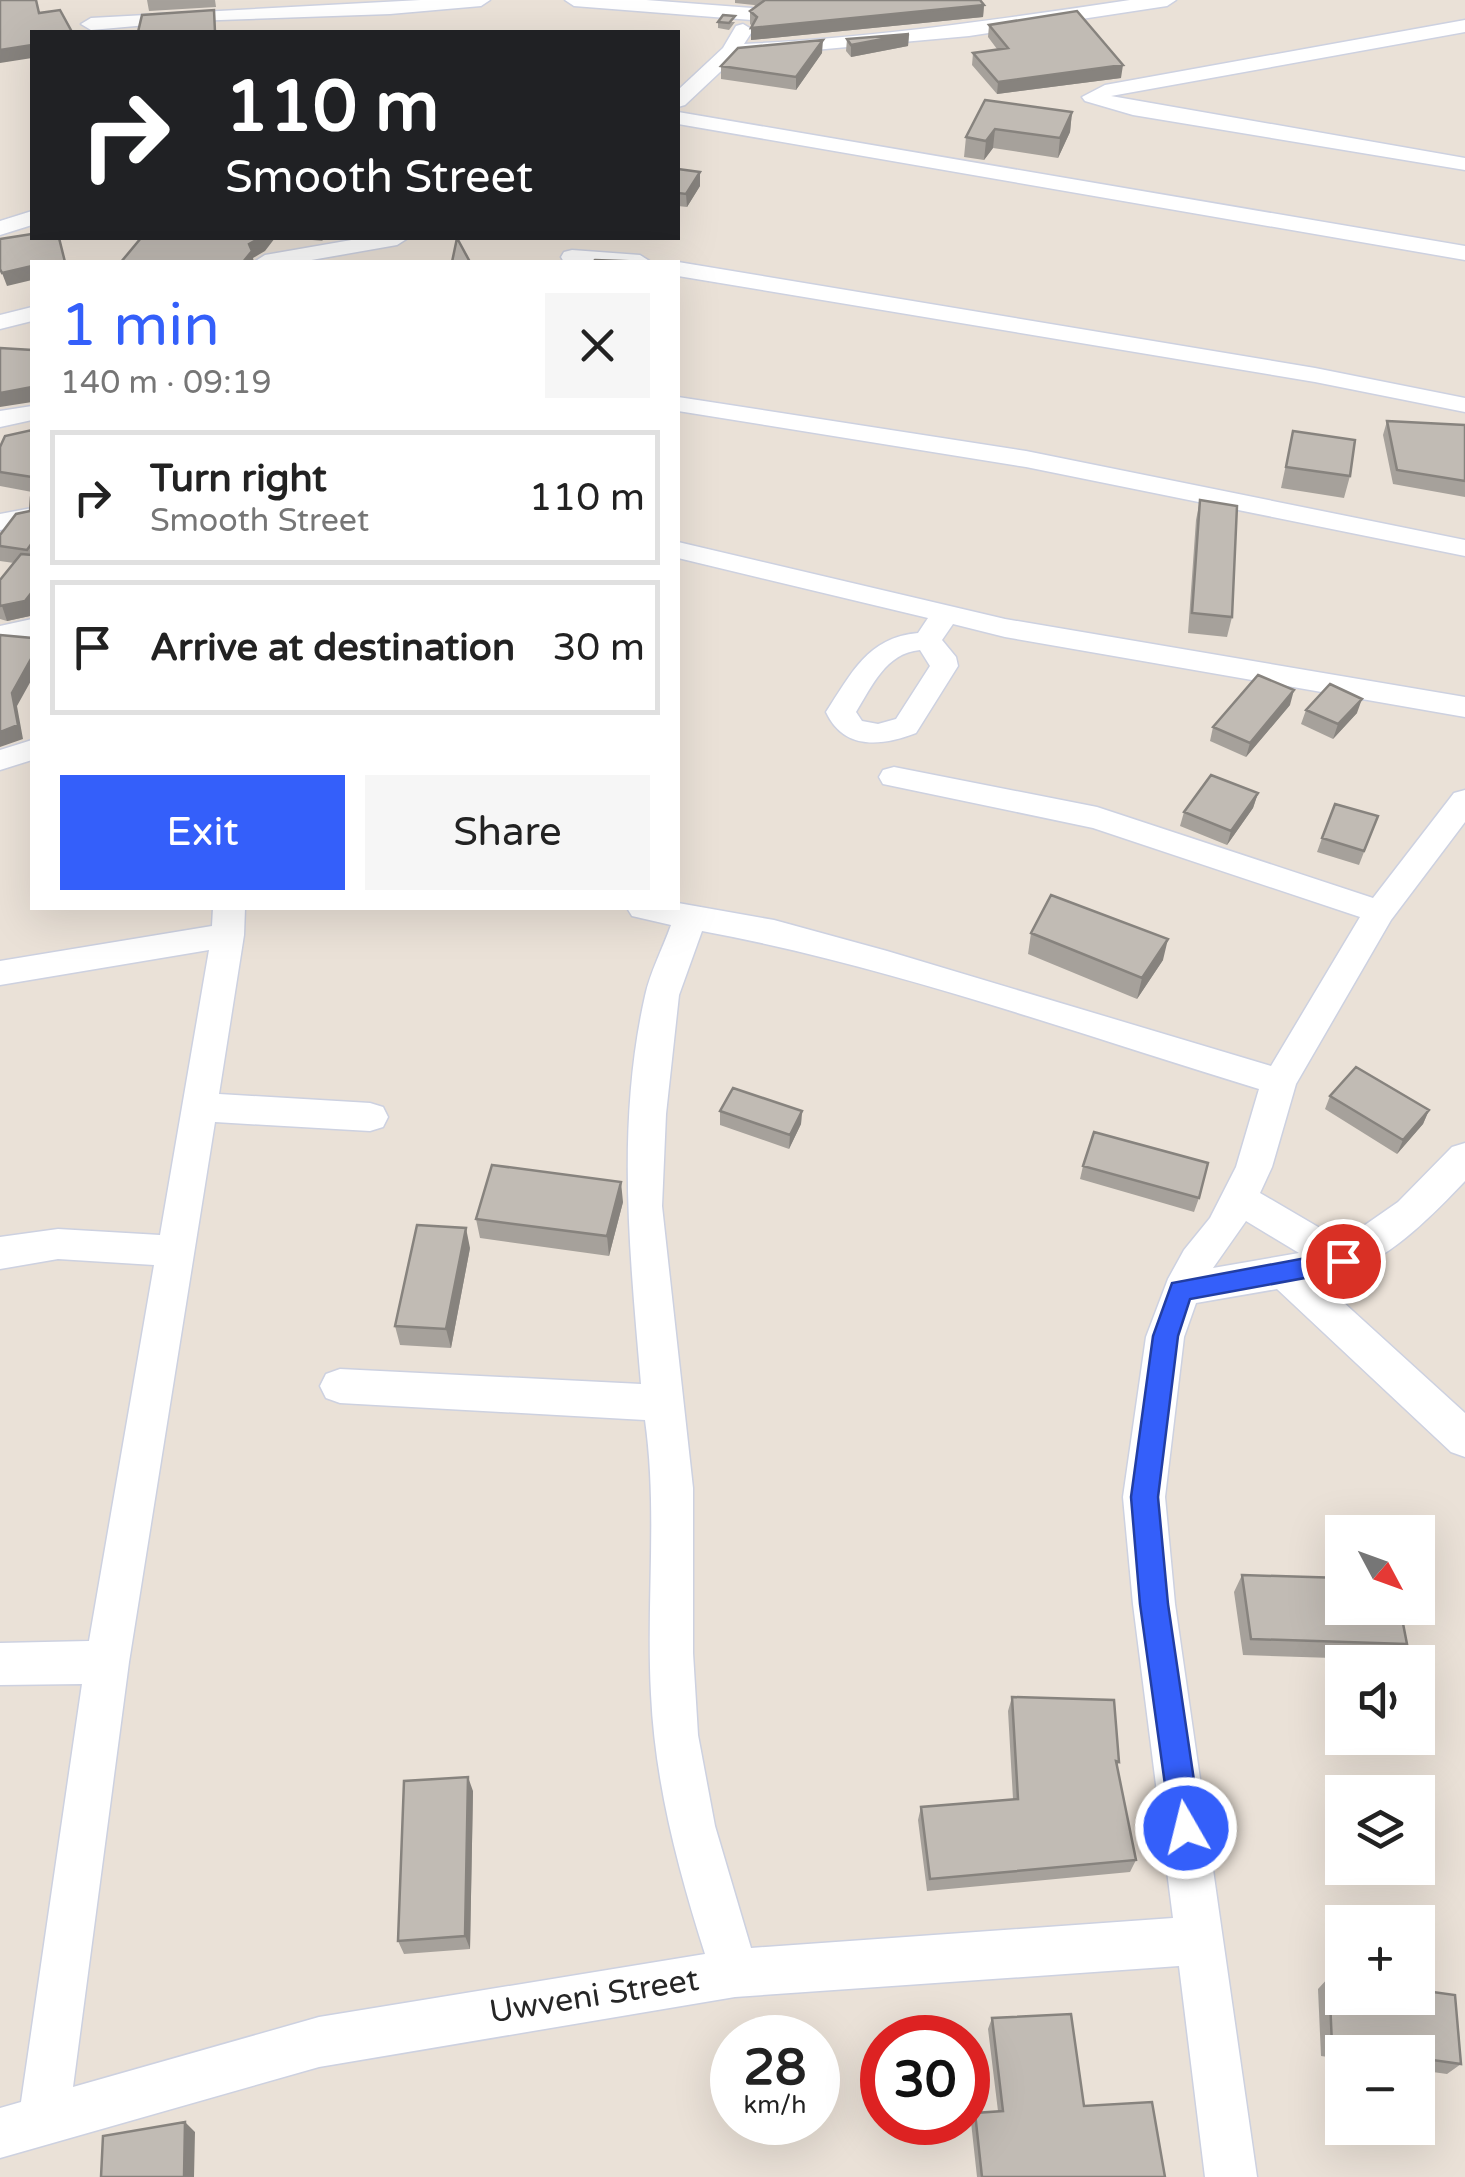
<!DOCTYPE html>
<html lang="en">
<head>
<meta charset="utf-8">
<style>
  body { margin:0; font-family:"Varela Round",sans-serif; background:#f6f6f6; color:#222; height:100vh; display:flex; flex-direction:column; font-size:38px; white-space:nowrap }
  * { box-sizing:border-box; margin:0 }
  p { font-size:32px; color:#767676 }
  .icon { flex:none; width:55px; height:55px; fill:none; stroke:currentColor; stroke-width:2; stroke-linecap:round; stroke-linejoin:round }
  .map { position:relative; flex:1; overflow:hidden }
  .side { position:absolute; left:30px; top:260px; width:650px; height:650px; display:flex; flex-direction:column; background:#fff; border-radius:0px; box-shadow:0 10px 40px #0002 }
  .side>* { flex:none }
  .banner { position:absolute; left:30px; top:30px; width:650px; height:210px; border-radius:0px; box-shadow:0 10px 40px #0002; background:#202124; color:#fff; overflow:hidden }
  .needle { width:65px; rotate:131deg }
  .buttons { position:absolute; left:1325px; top:1515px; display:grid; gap:20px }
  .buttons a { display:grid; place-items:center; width:110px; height:110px; border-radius:0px; background:#fff; box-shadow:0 10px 40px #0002; font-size:50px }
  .speed { position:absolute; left:710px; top:2015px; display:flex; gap:20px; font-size:50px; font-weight:700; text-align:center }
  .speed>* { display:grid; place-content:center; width:130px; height:130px; border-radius:50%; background:#fff; box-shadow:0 10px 40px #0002; line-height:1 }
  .speed small { font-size:25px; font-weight:400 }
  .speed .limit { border:15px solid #d22; background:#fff; color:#111 }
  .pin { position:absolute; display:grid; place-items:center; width:85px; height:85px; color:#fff; margin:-42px; border:5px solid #fff; border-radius:50%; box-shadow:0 2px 10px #0007 }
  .me { position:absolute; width:110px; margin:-55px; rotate:352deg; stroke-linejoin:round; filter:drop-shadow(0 0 8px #0008) }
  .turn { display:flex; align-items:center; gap:35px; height:210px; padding:0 30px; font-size:45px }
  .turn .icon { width:130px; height:130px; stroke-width:2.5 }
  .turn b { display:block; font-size:70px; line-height:85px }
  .round { display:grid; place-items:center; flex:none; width:105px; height:105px; border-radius:0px; background:#f6f6f6 }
  .overview { display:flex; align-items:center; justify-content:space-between; height:170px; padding:0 30px }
  h1 { font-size:60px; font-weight:600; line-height:75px; color:#345ffa }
  .action { display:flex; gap:20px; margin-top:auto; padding:20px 30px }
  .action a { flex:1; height:115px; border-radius:0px; background:#345ffa; color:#fff; font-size:40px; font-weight:600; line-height:115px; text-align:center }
  .action a+a { background:#f6f6f6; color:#222 }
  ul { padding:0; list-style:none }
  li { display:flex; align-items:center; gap:30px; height:135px; margin:0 20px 15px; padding:0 10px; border:5px solid #e0e0e0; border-radius:0px }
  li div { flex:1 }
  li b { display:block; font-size:38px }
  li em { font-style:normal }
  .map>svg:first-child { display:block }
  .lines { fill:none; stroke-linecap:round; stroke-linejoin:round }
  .minor-casing { stroke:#cdd1e0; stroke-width:3 }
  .minor { fill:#fff; fill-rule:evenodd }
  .wall { fill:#a6a19b }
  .shaded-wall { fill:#87837e }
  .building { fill:#c1bbb4; stroke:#87837e; stroke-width:2.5 }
  .route { fill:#345ffa; stroke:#223ea2; stroke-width:2.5 }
  .labels { text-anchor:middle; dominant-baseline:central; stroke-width:8; stroke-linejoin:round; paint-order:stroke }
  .near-street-label { font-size:32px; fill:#262626; stroke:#fff }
</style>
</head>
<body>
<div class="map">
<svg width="1465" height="2177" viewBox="0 0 1465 2177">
  <rect width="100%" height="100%" fill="#eae1d7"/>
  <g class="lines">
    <defs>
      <path id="minor" d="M 421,0 L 490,0 L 481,6 L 390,14 L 192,21 L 91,30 L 81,24 L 91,18 Z
        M 565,0 L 646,0 L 752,8 L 762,14 L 752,20 L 574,6 Z
        M 1130,0 L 1176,0 L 1167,6 L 969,36 L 736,57 L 685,105 L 678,107 L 678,90 L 723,48 L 736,26 L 743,24 L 753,30 L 744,44 C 874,38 1002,19 1130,0 Z
        M 1465,20 L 1465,32 L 1111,96 L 1465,158 L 1465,170 L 1133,115 L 1085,101 L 1082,97 L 1105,85 Z
        M 678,112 L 1465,246 L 1465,260 L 678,124 Z
        M 32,211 L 32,225 L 0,235 L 0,221 Z
        M 363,238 L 408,238 L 397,245 L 300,262 L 254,262 L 265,255 Z
        M 572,250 L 640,255 L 651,262 L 564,262 L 561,257 L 564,252 Z
        M 677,262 L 678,262 L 1315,368 L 1465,398 L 1465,412 L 1315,382 L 678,276 Z
        M 32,307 L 32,321 L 0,329 L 0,315 Z
        M 678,397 L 1026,451 L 1465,540 L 1465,556 L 1026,467 L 678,411 Z
        M 32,406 L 32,420 L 0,427 L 0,411 Z
        M 32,508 L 32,524 L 0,530 L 0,514 Z
        M 678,542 L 1005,619 L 1465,697 L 1465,717 L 1005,637 L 953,624 L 942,640 L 956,657 L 958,666 L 916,733 C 882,746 844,751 826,712 C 851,674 868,637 918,633 L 928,618 L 678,558 ZM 920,650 L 930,666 L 896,719 L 878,724 L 862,721 L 856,712 C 872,686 886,653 920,650 Z
        M 32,619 L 32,637 L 0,644 L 0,626 Z
        M 32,740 L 32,760 L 0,770 L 0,750 Z
        M 894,767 L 1097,807 L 1373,898 L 1454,793 L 1465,790 L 1465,822 L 1391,920 L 1296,1084 L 1272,1167 L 1260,1193 L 1342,1241 L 1398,1202 L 1452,1147 L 1465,1143 L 1465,1181 C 1425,1223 1379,1270 1320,1281 L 1465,1413 L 1465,1457 L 1451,1452 L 1277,1289 L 1196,1303 L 1184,1337 L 1165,1497 L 1175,1604 L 1257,2177 L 1205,2177 L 1179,1966 L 735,1997 L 319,2067 L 0,2158 L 0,2108 L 21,2102 L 82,1684 L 0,1685 L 0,1643 L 89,1641 L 154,1265 L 58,1259 L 0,1269 L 0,1237 L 58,1229 L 160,1235 L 209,950 L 0,985 L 0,961 L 212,926 L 213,908 L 245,908 L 244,935 L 219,1094 L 370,1103 L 383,1107 L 388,1117 L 383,1127 L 370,1131 L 215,1122 L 129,1662 L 73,2087 L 319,2017 L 705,1954 C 678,1869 655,1783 651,1694 C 646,1602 658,1511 645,1420 L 340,1403 L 326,1398 L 320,1386 L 326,1374 L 340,1369 L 641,1384 C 630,1255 616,1124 645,996 C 650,972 663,948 671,925 L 632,916 L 627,908 L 678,908 L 678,903 L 774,920 L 887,951 L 1271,1066 L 1360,917 L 1093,828 L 883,784 L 879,777 L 883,770 ZM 702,931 C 891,966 1075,1033 1259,1089 L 1236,1167 L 1210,1218 L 1184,1250 L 1168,1279 L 1146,1337 L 1123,1497 L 1133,1604 L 1173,1918 L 751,1948 L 715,1826 L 698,1735 L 693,1653 L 693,1488 L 662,1206 L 666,1114 L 679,995 ZM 1246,1221 L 1299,1253 L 1213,1268 Z"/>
    </defs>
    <use href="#minor" class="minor-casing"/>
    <use href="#minor" class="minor"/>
  </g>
  <path class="wall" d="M 147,0 L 215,0 L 216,7 L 149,11 Z
    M 735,0 L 980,0 L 984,5 L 983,17 L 751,40 L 752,26 L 750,24 L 750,11 L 757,7 L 754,5 L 735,3 Z
    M 718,22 L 735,22 L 729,30 L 718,28 Z
    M 989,25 L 1121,78 L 997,94 L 972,65 L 973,53 L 997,49 L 988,37 Z
    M 909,34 L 908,46 L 851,57 L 846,51 L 847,39 Z
    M 822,53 L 796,90 L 721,79 L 721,66 Z
    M 985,100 L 1072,112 L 1070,132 L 1058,158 L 993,148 L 984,160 L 964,157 L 966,137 Z
    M 678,169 L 700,186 L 687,207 L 678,206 Z
    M 293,238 L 325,238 L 322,241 Z
    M 1387,421 L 1465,425 L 1465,497 L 1393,484 L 1383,435 Z
    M 32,430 L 32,492 L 0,486 L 0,447 Z
    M 1293,431 L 1350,476 L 1344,498 L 1281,488 Z
    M 1200,500 L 1232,617 L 1227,637 L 1188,633 L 1196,520 Z
    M 30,511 L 30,616 L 7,621 L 0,619 L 0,580 L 14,563 L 0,561 L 0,535 Z
    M 1290,705 L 1246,757 L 1210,741 L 1213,727 Z
    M 1306,710 L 1357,713 L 1333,739 L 1301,724 Z
    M 1258,793 L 1253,808 L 1227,845 L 1180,826 L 1184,812 Z
    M 1378,816 L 1359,865 L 1317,852 L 1322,838 Z
    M 1031,933 L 1163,960 L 1137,999 L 1028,954 Z
    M 1330,1096 L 1429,1110 L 1423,1124 L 1397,1154 L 1325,1109 Z
    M 720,1111 L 802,1111 L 801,1124 L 789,1149 L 720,1125 Z
    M 1083,1166 L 1199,1198 L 1194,1212 L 1080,1179 Z
    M 623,1202 L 609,1256 L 480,1238 L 476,1219 Z
    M 470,1248 L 451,1348 L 400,1345 L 395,1326 Z
    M 1242,1575 L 1407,1644 L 1396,1660 L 1243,1655 L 1234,1592 Z
    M 1012,1697 L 1119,1762 L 1117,1767 L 1136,1860 L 1130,1872 L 927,1891 L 918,1820 L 921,1807 L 1013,1799 L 1008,1711 Z
    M 473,1791 L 470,1949 L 404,1954 L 398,1941 Z
    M 1329,1977 L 1461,2064 L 1447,2074 L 1418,2070 L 1418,2052 L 1342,2052 L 1342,2059 L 1321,2056 L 1318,1989 Z
    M 992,2018 L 1084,2106 L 1165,2177 L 977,2177 L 971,2122 L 975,2113 L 998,2111 L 988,2029 Z"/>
  <path class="shaded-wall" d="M 984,5 L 983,17 L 751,40 L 751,28 Z
    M 909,34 L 908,46 L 851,57 L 851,45 Z
    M 823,40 L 822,53 L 796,90 L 796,77 Z
    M 32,45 L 32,58 L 0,63 L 0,50 Z
    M 1123,65 L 1121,78 L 997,94 L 998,82 Z
    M 1072,112 L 1070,132 L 1058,158 L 1060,138 Z
    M 995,129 L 993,148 L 984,160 L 986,141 Z
    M 700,172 L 700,186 L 687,207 L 686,194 Z
    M 260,238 L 275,238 L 265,251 L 253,258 L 254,262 L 243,262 L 249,244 Z
    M 32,266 L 32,280 L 7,286 L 2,273 Z
    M 32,387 L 32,402 L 0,407 L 0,393 Z
    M 32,592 L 32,613 L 30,616 L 7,621 L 2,606 Z
    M 32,657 L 32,679 L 17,706 L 23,739 L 0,747 L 0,732 L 12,693 Z
    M 1294,690 L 1290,705 L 1246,757 L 1250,743 Z
    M 1362,699 L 1357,713 L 1333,739 L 1338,724 Z
    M 1258,793 L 1253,808 L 1227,845 L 1231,831 Z
    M 1168,939 L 1163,960 L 1137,999 L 1142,978 Z
    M 1429,1110 L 1423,1124 L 1397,1154 L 1403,1140 Z
    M 802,1111 L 801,1124 L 789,1149 L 790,1135 Z
    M 621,1182 L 623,1202 L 609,1256 L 607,1236 Z
    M 466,1228 L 470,1248 L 451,1348 L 446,1329 Z
    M 468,1777 L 473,1791 L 470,1949 L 465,1936 Z
    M 185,2122 L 195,2132 L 194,2177 L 184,2177 Z"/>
  <path class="building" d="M 0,0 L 36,0 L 39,13 L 60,10 L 72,32 L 32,32 L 32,45 L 0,50 Z
    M 765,0 L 980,0 L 984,5 L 751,28 L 757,17 L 750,11 Z
    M 214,10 L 215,32 L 138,32 L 142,15 Z
    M 1077,11 L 1123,65 L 998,82 L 973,53 L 1008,48 L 989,25 Z
    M 723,15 L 735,16 L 729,23 L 718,22 Z
    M 909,34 L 851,45 L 847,39 Z
    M 823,40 L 796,77 L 721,66 L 738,48 Z
    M 985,100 L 1072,112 L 1060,138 L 995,129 L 986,141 L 966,137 Z
    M 678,169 L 700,172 L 686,194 L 678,193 Z
    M 32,234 L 32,238 L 59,238 L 65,262 L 32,262 L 32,266 L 2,273 L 0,269 L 0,239 Z
    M 141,238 L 260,238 L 249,244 L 252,251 L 243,262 L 121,262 Z
    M 457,238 L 470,262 L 452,262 Z
    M 595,260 L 650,262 L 593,262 Z
    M 0,348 L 32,350 L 32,387 L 0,393 Z
    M 1387,421 L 1465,425 L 1465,481 L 1397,470 Z
    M 32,430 L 32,477 L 0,472 L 0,447 L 5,436 Z
    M 1293,431 L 1355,440 L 1350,476 L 1286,467 Z
    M 32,494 L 32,543 L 27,550 L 0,546 L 0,535 L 16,514 L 30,511 L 31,497 Z
    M 1200,500 L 1237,506 L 1232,617 L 1192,613 Z
    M 21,554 L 32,555 L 32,592 L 25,601 L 0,606 L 0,580 Z
    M 0,635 L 32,638 L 32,657 L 12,693 L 18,725 L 0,732 Z
    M 1258,675 L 1294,690 L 1250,743 L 1213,727 Z
    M 1330,684 L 1362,699 L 1338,724 L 1306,710 Z
    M 1211,775 L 1258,793 L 1231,831 L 1184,812 Z
    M 1335,804 L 1378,816 L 1364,851 L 1322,838 Z
    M 1051,895 L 1168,939 L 1142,978 L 1031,933 Z
    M 1356,1067 L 1429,1110 L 1403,1140 L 1330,1096 Z
    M 733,1088 L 802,1111 L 790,1135 L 720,1111 Z
    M 1094,1132 L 1208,1163 L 1199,1198 L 1083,1166 Z
    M 492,1165 L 621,1182 L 607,1236 L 476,1219 Z
    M 417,1225 L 466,1228 L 446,1329 L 395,1326 Z
    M 1242,1575 L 1342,1578 L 1342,1608 L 1400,1608 L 1407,1644 L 1251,1639 Z
    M 1012,1697 L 1114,1700 L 1119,1762 L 1116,1761 L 1136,1860 L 930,1879 L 921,1807 L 1018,1799 Z
    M 468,1777 L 465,1936 L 398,1941 L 404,1781 Z
    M 1329,1977 L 1342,1979 L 1342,1998 L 1418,1998 L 1418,1990 L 1455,1995 L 1461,2064 L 1418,2058 L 1418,2052 L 1382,2052 L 1332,2045 Z
    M 1071,2014 L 1084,2106 L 1152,2102 L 1165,2177 L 982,2177 L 975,2113 L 1003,2111 L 992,2018 Z
    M 185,2122 L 184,2177 L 101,2177 L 103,2136 Z"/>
  <path class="route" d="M 1343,1251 L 1352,1254 L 1355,1261 L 1352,1268 L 1343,1271 L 1190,1299 L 1178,1336 L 1158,1497 L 1168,1604 L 1201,1828 L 1197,1839 L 1186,1843 L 1175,1839 L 1171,1828 L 1140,1604 L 1131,1497 L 1153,1336 L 1172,1283 Z"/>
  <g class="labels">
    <g class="near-street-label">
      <text transform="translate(594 1996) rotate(-9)">Uwveni Street</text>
    </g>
  </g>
</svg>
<div class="buttons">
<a><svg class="needle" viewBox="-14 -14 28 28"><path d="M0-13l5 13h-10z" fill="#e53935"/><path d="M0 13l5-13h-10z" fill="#767676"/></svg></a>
<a><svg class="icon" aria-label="sound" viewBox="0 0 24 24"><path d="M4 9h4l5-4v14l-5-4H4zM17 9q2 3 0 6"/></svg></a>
<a><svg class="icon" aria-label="layers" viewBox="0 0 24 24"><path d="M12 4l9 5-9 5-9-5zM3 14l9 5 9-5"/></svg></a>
<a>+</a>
<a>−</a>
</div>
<div class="speed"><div>28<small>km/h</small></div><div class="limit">30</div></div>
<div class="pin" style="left:1343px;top:1261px;background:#d93025"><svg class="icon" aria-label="arrive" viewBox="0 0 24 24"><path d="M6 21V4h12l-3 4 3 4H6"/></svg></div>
<svg class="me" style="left:1186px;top:1828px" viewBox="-20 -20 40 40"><circle r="17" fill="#345ffa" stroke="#fff" stroke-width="3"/><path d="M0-11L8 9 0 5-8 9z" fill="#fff"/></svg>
<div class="banner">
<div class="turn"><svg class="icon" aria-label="right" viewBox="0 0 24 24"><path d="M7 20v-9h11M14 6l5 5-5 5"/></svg><div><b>110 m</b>Smooth Street</div></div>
</div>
<section class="side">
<div class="overview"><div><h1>1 min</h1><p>140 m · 09:19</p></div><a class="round"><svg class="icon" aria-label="close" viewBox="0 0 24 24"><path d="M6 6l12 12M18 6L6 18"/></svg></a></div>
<ul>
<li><svg class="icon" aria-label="right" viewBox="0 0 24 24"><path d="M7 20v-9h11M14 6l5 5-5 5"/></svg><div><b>Turn right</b><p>Smooth Street</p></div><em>110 m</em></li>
<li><svg class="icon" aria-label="arrive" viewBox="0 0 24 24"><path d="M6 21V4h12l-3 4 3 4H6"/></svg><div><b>Arrive at destination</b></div><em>30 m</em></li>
</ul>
<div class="action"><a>Exit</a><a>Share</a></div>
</section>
</div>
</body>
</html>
